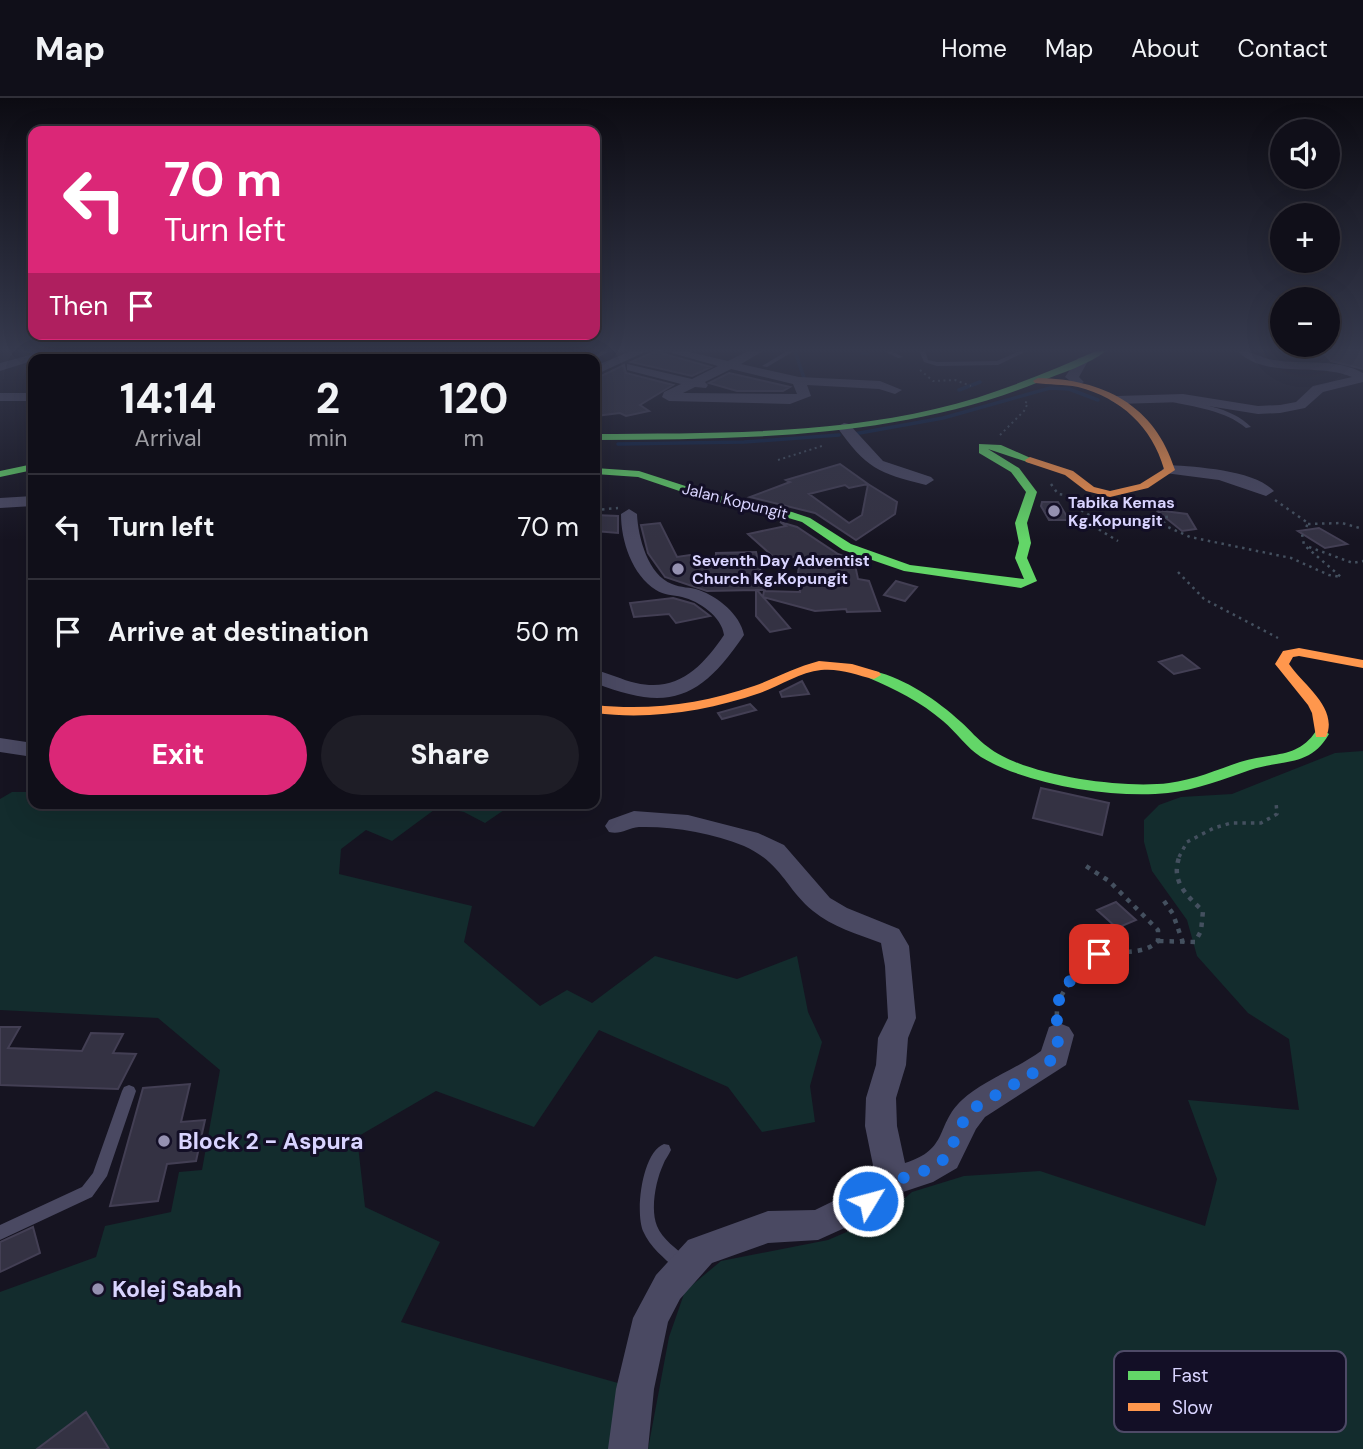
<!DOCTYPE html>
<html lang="en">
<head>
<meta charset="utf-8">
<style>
  body { margin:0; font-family:"DM Sans",sans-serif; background:#1e1d26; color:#f1f3f6; height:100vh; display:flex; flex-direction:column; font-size:26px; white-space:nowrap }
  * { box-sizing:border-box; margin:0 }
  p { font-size:23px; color:#9c9ca2 }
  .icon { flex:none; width:38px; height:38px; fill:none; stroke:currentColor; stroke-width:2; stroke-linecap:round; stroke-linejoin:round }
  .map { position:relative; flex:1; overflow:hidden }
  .sheet { position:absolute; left:28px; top:256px; width:572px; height:455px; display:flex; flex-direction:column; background:#100f19; border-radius:14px; box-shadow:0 7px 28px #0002,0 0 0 2px #302f38 }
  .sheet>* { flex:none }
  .hud { position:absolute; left:28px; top:28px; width:572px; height:214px; border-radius:14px; box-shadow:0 7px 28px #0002,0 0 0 2px #302f38; background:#db2777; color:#fff; overflow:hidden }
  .fabs { position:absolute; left:1270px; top:21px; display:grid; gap:14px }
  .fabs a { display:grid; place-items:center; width:70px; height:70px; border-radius:50%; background:#100f19; box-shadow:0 7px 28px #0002,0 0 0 2px #302f38; font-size:35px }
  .pin { position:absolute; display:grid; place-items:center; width:60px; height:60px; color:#fff; margin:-30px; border-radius:14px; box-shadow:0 4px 10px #0006 }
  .me { position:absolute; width:77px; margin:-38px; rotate:53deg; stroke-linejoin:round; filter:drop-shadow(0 0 5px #0008) }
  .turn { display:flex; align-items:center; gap:24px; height:147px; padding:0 21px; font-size:32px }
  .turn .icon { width:91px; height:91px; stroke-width:2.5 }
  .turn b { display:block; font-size:49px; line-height:60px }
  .then { display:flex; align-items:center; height:66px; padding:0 21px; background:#0003; gap:14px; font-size:26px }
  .eta { display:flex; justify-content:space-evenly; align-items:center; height:119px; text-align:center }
  .eta b { font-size:42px; font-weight:800; line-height:49px }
  .cta { display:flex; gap:14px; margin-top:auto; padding:14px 21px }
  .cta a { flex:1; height:80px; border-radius:42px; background:#db2777; color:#fff; font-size:28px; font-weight:800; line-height:80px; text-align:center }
  .cta a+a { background:#1e1d26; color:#f1f3f6 }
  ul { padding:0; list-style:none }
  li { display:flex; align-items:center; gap:21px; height:105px; padding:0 21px; border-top:2px solid #302f38 }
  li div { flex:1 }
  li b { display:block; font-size:26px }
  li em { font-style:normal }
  header { display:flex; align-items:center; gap:42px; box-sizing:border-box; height:98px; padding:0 35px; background:#100f19; border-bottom:2px solid #302f38 }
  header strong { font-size:33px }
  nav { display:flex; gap:38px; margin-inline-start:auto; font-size:24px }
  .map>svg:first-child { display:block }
  .green { fill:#132c2d }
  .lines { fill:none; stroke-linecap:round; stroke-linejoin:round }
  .stream { stroke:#0d2144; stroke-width:3.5 }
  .building { fill:#343243; stroke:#433f54; stroke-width:2 }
  .path-far3 { stroke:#44505f; stroke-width:2; stroke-dasharray:2 3.5; stroke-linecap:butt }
  .path-far2 { stroke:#44505f; stroke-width:2.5; stroke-dasharray:2.5 4.5; stroke-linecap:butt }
  .path-far1 { stroke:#44505f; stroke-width:3.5; stroke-dasharray:3.5 5; stroke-linecap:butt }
  .path { stroke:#44505f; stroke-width:4.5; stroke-dasharray:4.5 6; stroke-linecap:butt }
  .lane { fill:#4a4962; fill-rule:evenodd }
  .street { fill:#4a4962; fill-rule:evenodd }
  .fast { fill:#63d668; fill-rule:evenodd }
  .slow { fill:#ff974d; fill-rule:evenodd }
  .route { stroke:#1a73e8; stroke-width:12; stroke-dasharray:0 21.6 }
  .poi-dot { fill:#9591b1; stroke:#130f26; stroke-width:2.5 }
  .labels { text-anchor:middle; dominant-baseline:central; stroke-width:6; stroke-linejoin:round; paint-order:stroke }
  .far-street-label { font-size:16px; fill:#d9d4ff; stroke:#130f26 }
  .far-poi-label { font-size:16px; font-weight:bold; fill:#d9d4ff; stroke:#130f26; text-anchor:start }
  .near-poi-label { font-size:23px; font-weight:bold; fill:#d9d4ff; stroke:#130f26; text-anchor:start }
  .key { fill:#130f26; stroke:#4e4a67; stroke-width:2 }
  .key-label { font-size:19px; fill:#d9d4ff }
</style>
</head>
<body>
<header>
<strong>Map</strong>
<nav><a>Home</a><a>Map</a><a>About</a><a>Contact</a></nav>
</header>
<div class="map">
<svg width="1363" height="1351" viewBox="0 0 1363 1351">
  <rect width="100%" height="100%" fill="#161421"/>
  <path class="green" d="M 1363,653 L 1363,1351 L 648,1351 L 669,1239 L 685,1193 L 721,1163 L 828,1142 L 884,1118 L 912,1094 L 964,1078 L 1040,1073 L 1205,1128 L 1217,1081 L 1188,1002 L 1299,1012 L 1289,941 L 1248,915 L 1197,858 L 1187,822 L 1152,773 L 1144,744 L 1144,722 L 1159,707 L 1181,699 L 1232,696 L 1335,655 Z
    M 12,694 L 33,694 L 33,705 L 503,705 L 504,712 L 485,725 L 464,714 L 438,709 L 392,743 L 366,732 L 341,751 L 339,776 L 472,808 L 464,844 L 540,908 L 567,892 L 592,905 L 655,858 L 737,881 L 797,858 L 808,914 L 822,944 L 810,988 L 815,1024 L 762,1034 L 728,989 L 599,932 L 534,1029 L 436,993 L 357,1039 L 365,1109 L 440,1144 L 401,1224 L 625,1287 L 617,1351 L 0,1351 L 0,1194 L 96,1159 L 105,1128 L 171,1114 L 179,1074 L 202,1072 L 220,972 L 158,920 L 0,912 L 0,701 Z"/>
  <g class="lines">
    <path class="stream" d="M 795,253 L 804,280
      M 859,253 L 867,256
      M 959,292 L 980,284
      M 854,336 L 943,320 L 1050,290 L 1069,291 L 1098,302
      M 618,346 L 744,344 L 839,337"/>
  </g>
  <path class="building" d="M 656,253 L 662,253 L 664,256 L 711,269 L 692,278 L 631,264 Z
    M 1322,253 L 1363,253 L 1363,271 L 1331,263 Z
    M 624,267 L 626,275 L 673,287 L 640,307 L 649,313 L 626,318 L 620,315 L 595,318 L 595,281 Z
    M 729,275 L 790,289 L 783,293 L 737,293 L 709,285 Z
    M 840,366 L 868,386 L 849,390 L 845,387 L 809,396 L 849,425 L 862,417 L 868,386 L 897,404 L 895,416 L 856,442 L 815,415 L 750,399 L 790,384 L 786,382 Z
    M 1042,404 L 1058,404 L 1069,422 L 1049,422 L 1041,408 Z
    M 1156,412 L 1187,416 L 1196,431 L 1182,433 Z
    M 595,417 L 618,418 L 618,435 L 595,433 Z
    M 780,424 L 797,429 L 838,456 L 854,462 L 858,481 L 869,483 L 880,513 L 847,514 L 846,511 L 815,513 L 763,499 L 790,530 L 770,534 L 756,518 L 756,492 L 707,493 L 665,479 L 648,455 L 641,427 L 660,425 L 677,459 L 690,457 L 693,461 L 716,458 L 716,455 L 756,454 L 765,492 L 757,492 L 763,499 L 764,493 L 800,494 L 798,475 L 800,458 L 777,462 L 748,436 L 786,428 Z
    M 1319,430 L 1347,446 L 1325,450 L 1298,433 Z
    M 896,483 L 917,489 L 905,503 L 884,497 Z
    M 673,500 L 694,506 L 710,518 L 676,525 L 669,516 L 634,519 L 630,505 Z
    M 1182,557 L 1199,570 L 1174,576 L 1159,564 Z
    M 802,583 L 809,596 L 782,599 L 780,594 Z
    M 750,606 L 756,612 L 722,621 L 718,615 Z
    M 1041,690 L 1109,705 L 1102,737 L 1033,720 Z
    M 1116,804 L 1136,822 L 1117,830 L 1097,812 Z
    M 0,929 L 20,929 L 8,950 L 82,953 L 91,935 L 123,936 L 113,955 L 136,956 L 118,991 L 0,987 Z
    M 190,986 L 181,1024 L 205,1022 L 196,1063 L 167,1066 L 158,1103 L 110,1108 L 143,990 Z
    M 33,1129 L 40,1155 L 0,1174 L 0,1144 Z
    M 86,1314 L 109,1351 L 37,1351 Z"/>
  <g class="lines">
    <path class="path-far3" d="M 920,272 L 933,283 L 955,282 L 971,288
      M 1000,337 L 1024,313 L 1028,305 L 1023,303
      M 778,362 L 822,348"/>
    <path class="path-far2" d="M 1051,386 L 1058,396 L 1066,397 L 1076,409 L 1094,420 L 1150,421 L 1190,439 L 1291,460 L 1329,477 L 1341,479 L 1304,447 L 1302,436
      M 1275,402 L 1308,425 L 1305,432
      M 595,412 L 618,410
      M 1091,421 L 1095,423 L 1098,431 L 1118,443
      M 1163,425 L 1167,422 L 1166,412
      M 1308,426 L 1342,425 L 1363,431
      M 1309,449 L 1353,465 L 1363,463
      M 1178,474 L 1204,501 L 1278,540"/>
    <path class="path-far1" d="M 1179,759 L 1187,744 L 1214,730 L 1231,725 L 1261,725 L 1277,716 L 1276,704"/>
    <path class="path" d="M 1164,803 L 1173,816 L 1183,845
      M 1159,843 L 1195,844 L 1201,833 L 1203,813 C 1185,796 1170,782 1180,757
      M 1057,918 C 1056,906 1061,897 1068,887 C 1099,837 1135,866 1158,843 L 1158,832 L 1109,783 L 1086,768"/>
    <path class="lane" d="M 23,253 L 31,253 L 44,257 L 41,259 Z
      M 603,253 L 610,253 L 595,261 L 587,261 Z
      M 636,253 L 643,253 L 640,255 Z
      M 787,253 L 794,253 L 767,269 L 762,268 Z
      M 884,253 L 891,253 L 903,259 L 898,260 Z
      M 919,253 L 925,253 L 928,262 L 937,264 L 997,263 L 1020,253 L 1027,253 L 998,267 L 937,268 L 924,264 Z
      M 1170,300 C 1196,305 1232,309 1251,329 L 1246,330 C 1225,312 1194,309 1168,303 L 1167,302 Z
      M 129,987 L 134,989 L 136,993 L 107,1078 L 92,1099 L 0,1142 L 0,1127 L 82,1089 L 93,1075 L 122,993 L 124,989 Z
      M 664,1046 L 669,1047 L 671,1052 C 669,1057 665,1061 663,1067 C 656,1082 650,1111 657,1128 C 662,1141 677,1151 688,1161 L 690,1166 L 688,1171 L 682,1174 L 676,1171 C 664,1160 650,1149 643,1133 C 635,1114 642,1054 664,1046 Z"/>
    <path class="street" d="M 45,253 L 63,253 L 0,273 L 0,265 Z
      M 186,253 L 238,257 L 244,261 L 191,259 L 187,258 Z
      M 280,253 L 298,253 L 280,261 L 260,261 Z
      M 349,253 L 362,253 L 364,261 L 352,261 Z
      M 403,253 L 428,253 L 453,261 L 431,261 L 415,257 L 404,261 L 386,261 Z
      M 498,253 L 530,253 L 554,261 L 532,261 L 513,256 L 498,261 L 479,261 Z
      M 631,253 L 647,253 L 595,277 L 595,268 Z
      M 665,253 L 685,253 L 728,263 L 748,253 L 763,253 L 741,266 L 799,279 L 880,283 L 902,292 L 895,296 L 879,291 L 807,287 L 811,298 L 790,306 L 669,303 L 662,299 L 664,294 L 681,286 L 627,272 L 627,266 L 692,281 L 718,268 ZM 731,271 L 793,286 L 797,296 L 683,295 L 695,289 L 706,290 L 708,287 L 705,284 Z
      M 1237,253 C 1252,252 1260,260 1274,262 C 1303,267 1337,260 1363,275 L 1363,284 L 1323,294 L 1305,310 L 1280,315 L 1258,316 L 1183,304 L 1117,306 L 1110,302 L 1117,298 L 1183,296 L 1258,308 L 1280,307 L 1296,304 L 1313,288 L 1352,279 C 1315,264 1268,282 1237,253 Z
      M 1082,259 L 1088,263 L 1079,279 L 1084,284 L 1077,288 L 1065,279 L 1078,260 Z
      M 0,295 L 33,295 L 33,303 L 0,303 Z
      M 844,325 L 849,326 L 883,363 L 931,379 L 934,382 L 926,387 C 878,375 866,370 837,329 Z
      M 1170,367 C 1198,369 1254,372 1274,393 L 1266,398 L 1219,382 L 1165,375 L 1162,372 L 1165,369 Z
      M 33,398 L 33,408 L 0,410 L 0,400 Z
      M 629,411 L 637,416 C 638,439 648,477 672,486 C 681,490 690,489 699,492 C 718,499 740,516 744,537 C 700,602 669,614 595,585 L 595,572 C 609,575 622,582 636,585 C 678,595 703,568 724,537 C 722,519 699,503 682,499 C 673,497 664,497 656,492 C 632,477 621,443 621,416 Z
      M 0,640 L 33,645 L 33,659 L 0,654 Z
      M 634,713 L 688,717 L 758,735 L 784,747 L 830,800 L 847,810 L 899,831 L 909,848 L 916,920 L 908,940 L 906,967 L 896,1000 L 897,1028 L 905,1065 C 950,1051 935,1027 962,1002 C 981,984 1018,970 1041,953 L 1049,929 L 1059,925 L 1069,929 L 1074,937 L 1066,967 L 985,1019 L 976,1031 L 957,1070 L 933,1084 L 903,1094 L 880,1114 L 818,1142 L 768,1145 L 712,1165 L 680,1201 L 668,1224 L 654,1291 L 648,1351 L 608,1351 L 616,1291 L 633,1220 L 656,1177 L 688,1142 L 768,1113 L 815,1112 L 856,1092 L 875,1077 L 865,1028 L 866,1000 L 876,967 L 878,940 L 888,920 L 885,868 L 881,845 C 858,836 832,829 813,813 C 785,790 782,765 744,748 C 713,735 672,728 639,729 C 627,730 621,737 609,734 L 605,728 L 609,722 Z"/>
    <path class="fast" d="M 1096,253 L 1106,253 C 1088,267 1061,275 1039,284 C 897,341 745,341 595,342 L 595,336 C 708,335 824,337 935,311 C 991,298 1044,276 1096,253 Z
      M 979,346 L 1001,347 L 1035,362 L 1030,365 L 988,351 L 1019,370 L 1037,394 L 1027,425 L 1031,445 L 1027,460 L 1037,483 L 1021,490 L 904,473 L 843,452 L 802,424 L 785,419 L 700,400 L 638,379 L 595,376 L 595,370 L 639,373 L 707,395 L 792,414 L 810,420 L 851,446 L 910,467 L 1024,481 L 1015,460 L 1019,445 L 1015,425 L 1026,394 L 1011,374 L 979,355 Z
      M 33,366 L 33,372 L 0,379 L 0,373 Z
      M 874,573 C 906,581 937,602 961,624 C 970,632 978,642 988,649 C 1024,678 1123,691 1169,685 C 1193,682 1217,672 1240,664 C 1270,654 1297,662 1316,633 L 1321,631 L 1329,636 C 1310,670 1281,661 1250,672 C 1224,681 1196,692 1168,695 C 1115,701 1027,687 981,659 C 967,650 956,634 943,623 C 921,604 895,591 869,580 L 867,577 Z"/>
    <path class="slow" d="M 1038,280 C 1103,281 1155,307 1175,372 L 1148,390 L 1110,399 L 1086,393 L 1065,377 L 1026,364 L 1025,362 L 1030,359 L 1073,373 L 1094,389 L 1110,393 L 1140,386 L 1164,371 C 1152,329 1121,300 1078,289 C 1064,286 1049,287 1035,285 L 1033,283 Z
      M 1299,550 L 1363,562 L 1363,570 L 1299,558 L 1293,559 L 1289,566 C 1303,587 1339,610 1326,639 L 1316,639 L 1312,615 L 1308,607 L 1275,566 L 1283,553 Z
      M 819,563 L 852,566 L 879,574 L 881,577 L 874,581 C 856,577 840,570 821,572 C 800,574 780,588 760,595 C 707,613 651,622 595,615 L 595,607 C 649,613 702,606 754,588 C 776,580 796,569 819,563 Z"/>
  </g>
  <linearGradient id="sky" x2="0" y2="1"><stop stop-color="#0c0b12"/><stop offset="0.57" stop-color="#363a4e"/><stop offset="1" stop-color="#363a4e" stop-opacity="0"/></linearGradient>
  <rect width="1363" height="442" fill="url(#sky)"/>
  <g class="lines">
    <path class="route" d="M 868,1103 L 893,1083 L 922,1074 L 946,1060 L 964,1022 L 974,1010 L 1038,972 L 1055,959 L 1059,937 L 1055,909 L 1079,867 L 1099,856"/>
  </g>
  <g class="poi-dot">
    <circle cx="1054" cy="413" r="7"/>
    <circle cx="678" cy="471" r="7"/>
    <circle cx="164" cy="1043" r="7"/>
    <circle cx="98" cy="1191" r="7"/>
  </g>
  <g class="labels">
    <g class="far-street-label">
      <text transform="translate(735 403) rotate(14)">Jalan Kopungit</text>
    </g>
    <g class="far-poi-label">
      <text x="1068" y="404">Tabika Kemas<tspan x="1068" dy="18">Kg.Kopungit</tspan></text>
      <text x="692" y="462">Seventh Day Adventist<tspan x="692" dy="18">Church Kg.Kopungit</tspan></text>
    </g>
    <g class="near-poi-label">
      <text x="178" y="1043">Block 2 - Aspura</text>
      <text x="112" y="1191">Kolej Sabah</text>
    </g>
  </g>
  <rect x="1114" y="1253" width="232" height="81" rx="10" class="key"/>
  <rect x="1128" y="1273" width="32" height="9" fill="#63d668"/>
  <rect x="1128" y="1305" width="32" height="8" fill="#ff974d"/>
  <g class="key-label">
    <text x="1172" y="1284">Fast</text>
    <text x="1172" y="1316">Slow</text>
  </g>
</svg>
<div class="fabs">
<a><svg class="icon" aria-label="sound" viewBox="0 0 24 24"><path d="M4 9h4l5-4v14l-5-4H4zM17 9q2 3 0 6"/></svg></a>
<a>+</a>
<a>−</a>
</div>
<div class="pin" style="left:1099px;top:856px;background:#d93025"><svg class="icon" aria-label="arrive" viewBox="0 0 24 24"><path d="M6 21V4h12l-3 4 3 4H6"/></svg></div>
<svg class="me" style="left:868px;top:1103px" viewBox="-20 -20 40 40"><circle r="17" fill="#1a73e8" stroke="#fff" stroke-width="3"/><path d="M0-11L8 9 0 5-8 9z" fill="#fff"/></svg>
<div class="hud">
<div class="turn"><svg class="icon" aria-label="left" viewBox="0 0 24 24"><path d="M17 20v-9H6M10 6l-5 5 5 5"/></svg><div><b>70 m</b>Turn left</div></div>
<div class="then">Then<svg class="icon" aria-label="arrive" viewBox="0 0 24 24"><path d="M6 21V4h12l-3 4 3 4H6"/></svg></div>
</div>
<section class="sheet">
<div class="eta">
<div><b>14:14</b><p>Arrival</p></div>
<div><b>2</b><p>min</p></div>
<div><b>120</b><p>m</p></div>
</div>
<ul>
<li><svg class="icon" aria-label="left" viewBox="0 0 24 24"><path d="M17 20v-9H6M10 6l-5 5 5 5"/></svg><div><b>Turn left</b></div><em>70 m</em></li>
<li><svg class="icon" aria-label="arrive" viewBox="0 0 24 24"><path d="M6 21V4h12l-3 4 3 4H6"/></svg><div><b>Arrive at destination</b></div><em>50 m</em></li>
</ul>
<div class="cta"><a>Exit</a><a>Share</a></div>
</section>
</div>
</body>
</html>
